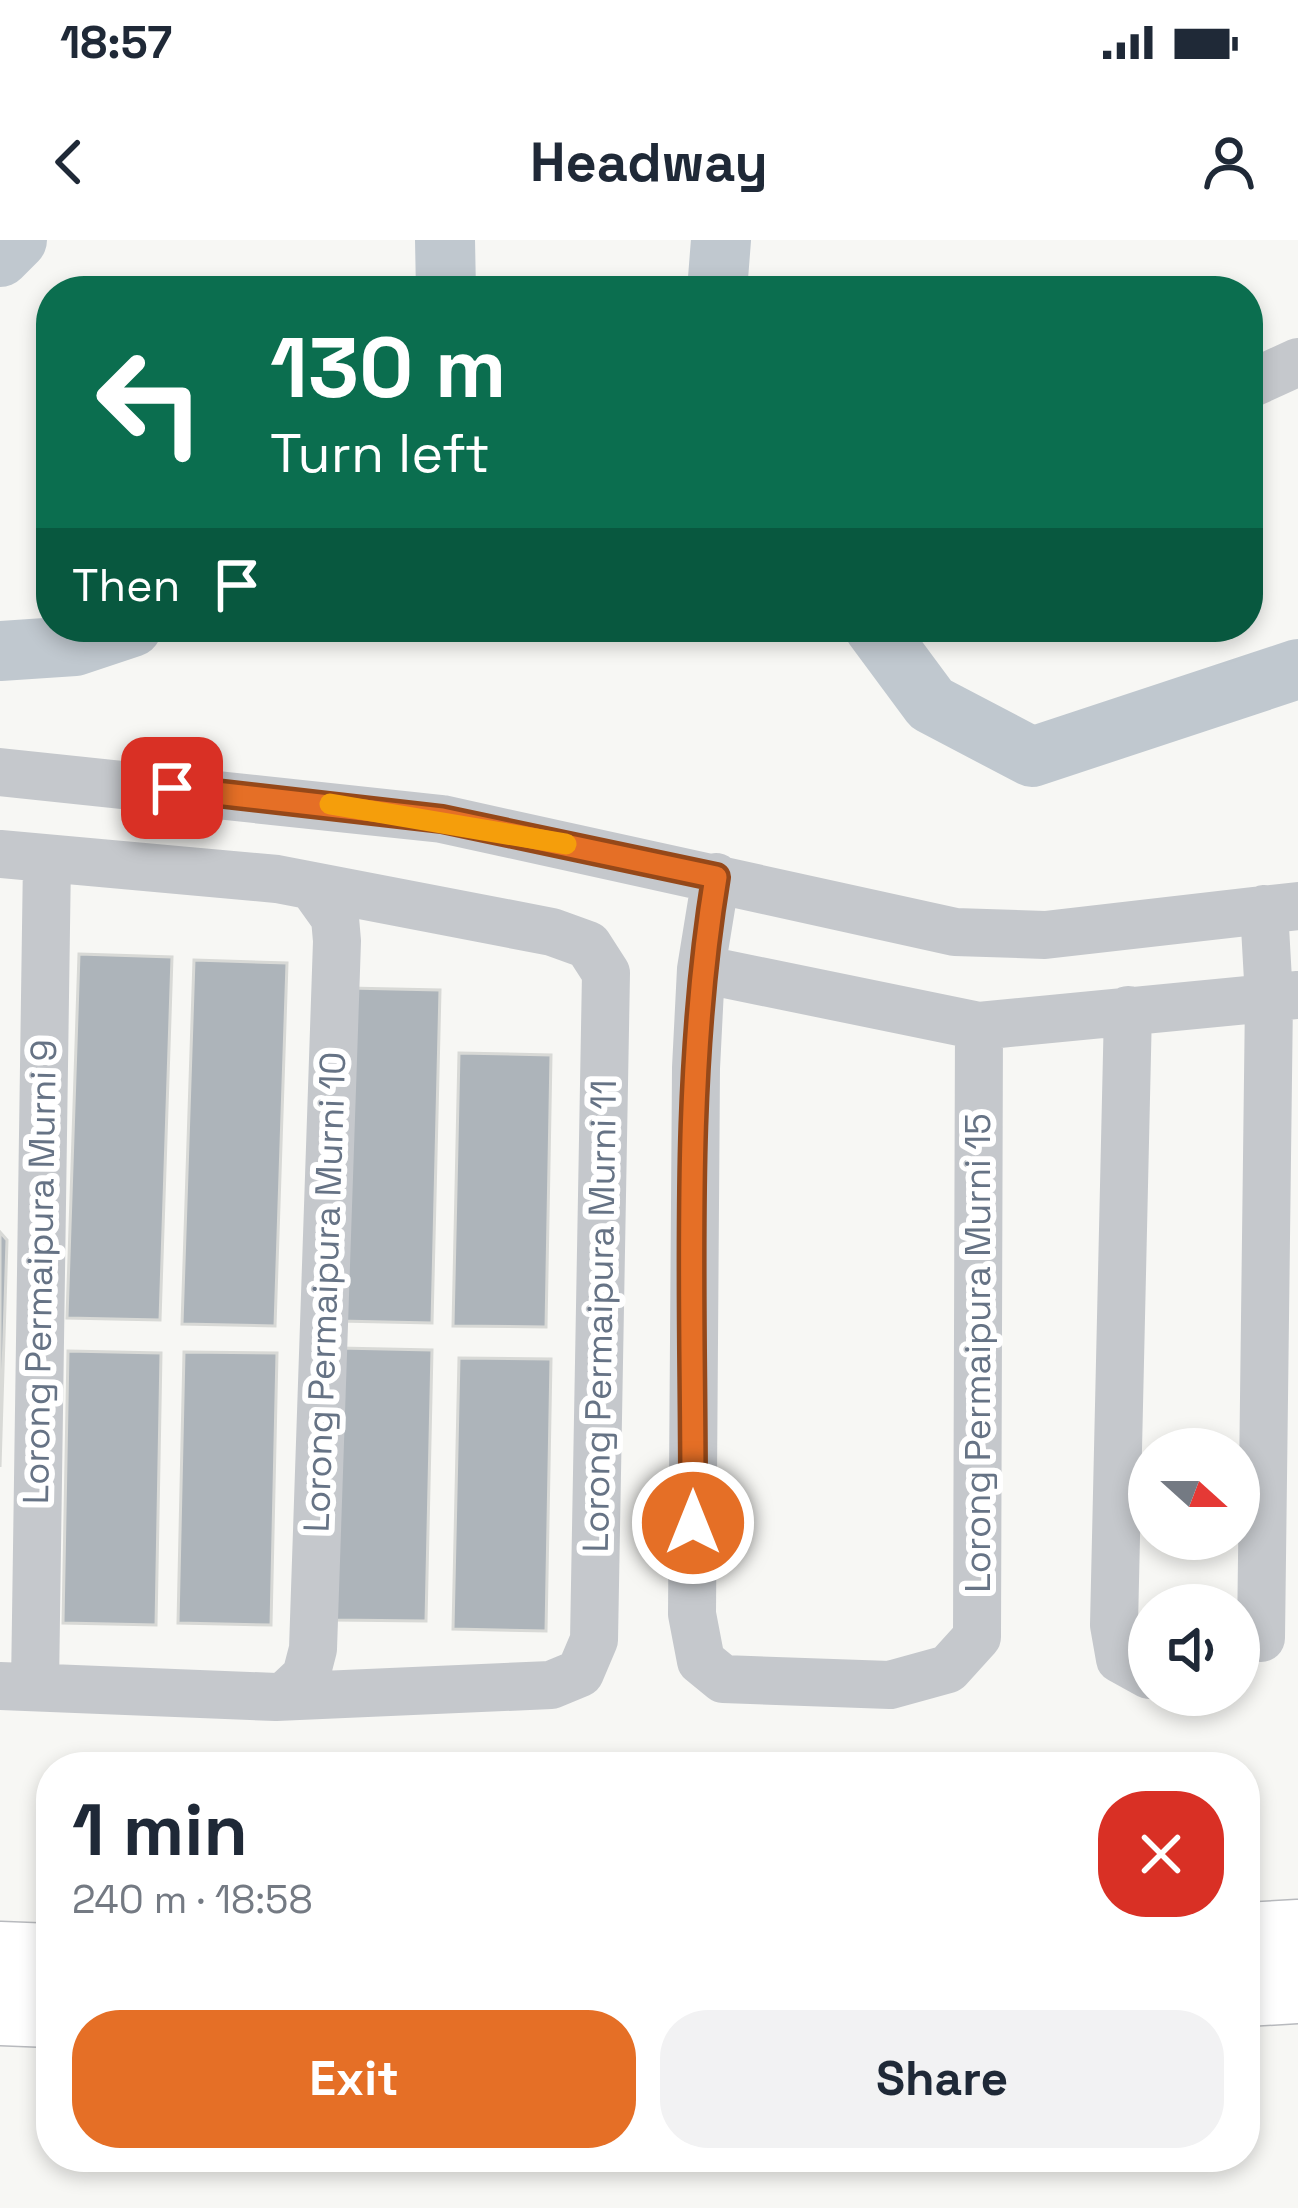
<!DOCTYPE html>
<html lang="en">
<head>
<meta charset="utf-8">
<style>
  body { margin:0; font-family:"Space Grotesk",sans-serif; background:#f2f2f3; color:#1f2937; height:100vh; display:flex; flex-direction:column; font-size:45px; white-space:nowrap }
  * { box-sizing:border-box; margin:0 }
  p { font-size:39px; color:#747a83 }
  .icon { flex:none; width:66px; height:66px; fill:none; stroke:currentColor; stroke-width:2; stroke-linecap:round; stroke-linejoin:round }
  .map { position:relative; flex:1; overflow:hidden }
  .panel { position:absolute; left:36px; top:1512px; width:1224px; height:420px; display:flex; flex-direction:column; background:#fff; border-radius:48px; box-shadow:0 6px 18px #0003 }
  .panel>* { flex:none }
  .hud { position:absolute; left:36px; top:36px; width:1227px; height:366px; border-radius:48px; box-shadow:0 6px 18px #0003; background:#0b6e4f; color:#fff; overflow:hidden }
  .needle { width:78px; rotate:111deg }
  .buttons { position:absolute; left:1128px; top:1188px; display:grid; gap:24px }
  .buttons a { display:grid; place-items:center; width:132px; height:132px; border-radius:50%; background:#fff; box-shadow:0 6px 18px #0003; font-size:60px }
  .pin { position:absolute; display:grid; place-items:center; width:102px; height:102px; color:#fff; margin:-51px; border-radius:24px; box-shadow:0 6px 18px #0006 }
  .me { position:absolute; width:132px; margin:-66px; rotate:0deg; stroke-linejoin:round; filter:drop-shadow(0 0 9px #0008) }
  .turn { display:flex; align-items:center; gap:42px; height:252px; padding:0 36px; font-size:54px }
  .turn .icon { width:156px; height:156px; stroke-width:2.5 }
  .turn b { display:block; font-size:84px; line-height:102px }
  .then { display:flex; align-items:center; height:114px; padding:0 36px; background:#0003; gap:24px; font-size:45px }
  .round { display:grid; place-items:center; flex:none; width:126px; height:126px; border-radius:48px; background:#f2f2f3 }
  .headline { display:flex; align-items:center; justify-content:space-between; height:204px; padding:0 36px }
  h1 { font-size:72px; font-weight:700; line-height:90px }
  .button { display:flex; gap:24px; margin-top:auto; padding:24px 36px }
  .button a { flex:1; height:138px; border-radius:48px; background:#e56f26; color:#fff; font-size:48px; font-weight:700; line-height:138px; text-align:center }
  .button a+a { background:#f2f2f3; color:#1f2937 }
  .status { display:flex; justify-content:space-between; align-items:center; height:84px; padding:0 60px; background:#fff; direction:ltr }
  .status svg { height:33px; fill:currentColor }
  header { display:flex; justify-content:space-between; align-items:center; height:156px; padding:0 36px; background:#fff; font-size:54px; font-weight:700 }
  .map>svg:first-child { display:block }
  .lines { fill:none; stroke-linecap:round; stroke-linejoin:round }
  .river { stroke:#c0c8cf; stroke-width:60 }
  .building { fill:#adb4ba; stroke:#d8d9d6; stroke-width:3 }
  .highway-casing { stroke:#b8babe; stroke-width:69 }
  .minor { stroke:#c5c8cc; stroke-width:48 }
  .highway { stroke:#fff; stroke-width:66 }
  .route-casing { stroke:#954819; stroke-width:30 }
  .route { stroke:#e56f26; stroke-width:21 }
  .slow { stroke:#f59e0b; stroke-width:21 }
  .labels { text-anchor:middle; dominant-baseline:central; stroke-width:12; stroke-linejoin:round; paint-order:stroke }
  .street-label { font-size:36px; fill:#667385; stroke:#fff }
</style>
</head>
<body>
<div class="status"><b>18:57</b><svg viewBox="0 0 49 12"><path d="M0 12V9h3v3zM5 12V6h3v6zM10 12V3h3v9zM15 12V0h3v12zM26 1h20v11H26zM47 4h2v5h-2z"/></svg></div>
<header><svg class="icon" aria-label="back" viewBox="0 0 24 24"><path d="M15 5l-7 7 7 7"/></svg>Headway<svg class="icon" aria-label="person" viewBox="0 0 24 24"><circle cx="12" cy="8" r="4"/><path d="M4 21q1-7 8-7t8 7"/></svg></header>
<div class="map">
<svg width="1298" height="1968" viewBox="0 0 1298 1968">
  <rect width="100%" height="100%" fill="#f7f7f4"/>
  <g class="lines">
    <path class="river" d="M 445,0 L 446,51
      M 0,17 L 17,0
      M 717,51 L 721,0
      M 874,387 L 931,464 L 1032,517 L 1298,429
      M 0,411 L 75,406 L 132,387"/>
  </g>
  <path class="building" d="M 79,714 L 172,717 L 160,1080 L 67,1078 Z
    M 194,720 L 287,723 L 275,1086 L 182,1084 Z
    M 348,748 L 440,750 L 432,1083 L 339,1081 Z
    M 459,813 L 551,815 L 546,1087 L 453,1086 Z
    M 0,992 L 7,1000 L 0,1227 Z
    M 339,1108 L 432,1110 L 426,1381 L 333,1380 Z
    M 68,1111 L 161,1113 L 156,1385 L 63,1383 Z
    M 184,1112 L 277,1113 L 271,1385 L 178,1383 Z
    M 459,1118 L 551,1119 L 546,1391 L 453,1389 Z"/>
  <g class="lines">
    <defs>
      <path id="highway" d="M 1245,1696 L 1298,1693
        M 0,1715 L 51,1717
        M 1245,1753 L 1298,1750
        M 0,1772 L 51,1774"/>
    </defs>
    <use href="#highway" class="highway-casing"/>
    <path class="minor" d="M 1248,145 L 1298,122
      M 0,532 L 442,579 L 955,692 L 1045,695 L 1298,666
      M 0,614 L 277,639 L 552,692 L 588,705 L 606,733 L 594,1400 L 580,1433 L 551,1445 L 276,1457 L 0,1446
      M 716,637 L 701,729 L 696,828 L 692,1374 L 701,1421 L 723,1439 L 890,1445 L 948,1429 L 977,1397 L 979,786
      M 701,729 L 979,786 L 1298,755
      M 1128,770 L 1114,1385 L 1120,1419 L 1149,1435
      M 1261,1398 L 1269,758 L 1264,669
      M 35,1446 L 47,619
      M 288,1453 L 306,1436 L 313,1409 L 337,701 L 335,678 L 315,650"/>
    <use href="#highway" class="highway"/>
  </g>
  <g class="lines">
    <defs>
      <path id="route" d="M 172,548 L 442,579 L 716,637 C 681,849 694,1069 693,1283"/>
    </defs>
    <use href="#route" class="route-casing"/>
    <use href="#route" class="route"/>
    <path class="slow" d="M 330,564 L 566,604"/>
  </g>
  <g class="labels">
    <g class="street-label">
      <text transform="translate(40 1032) rotate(-89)">Lorong Permaipura Murni 9</text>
      <text transform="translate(325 1052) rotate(-88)">Lorong Permaipura Murni 10</text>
      <text transform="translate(600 1076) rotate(-89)">Lorong Permaipura Murni 11</text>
      <text transform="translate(978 1113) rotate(-90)">Lorong Permaipura Murni 15</text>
    </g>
  </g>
</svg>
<div class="buttons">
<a><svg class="needle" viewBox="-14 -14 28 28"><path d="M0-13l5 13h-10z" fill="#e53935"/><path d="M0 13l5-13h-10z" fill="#747a83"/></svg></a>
<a><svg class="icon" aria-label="sound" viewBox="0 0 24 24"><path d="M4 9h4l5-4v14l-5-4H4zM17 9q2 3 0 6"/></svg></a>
</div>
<div class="pin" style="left:172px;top:548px;background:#d93025"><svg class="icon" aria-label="arrive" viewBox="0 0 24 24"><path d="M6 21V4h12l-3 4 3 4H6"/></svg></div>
<svg class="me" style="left:693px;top:1283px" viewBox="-20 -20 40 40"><circle r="17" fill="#e56f26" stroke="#fff" stroke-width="3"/><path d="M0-11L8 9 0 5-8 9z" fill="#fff"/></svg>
<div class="hud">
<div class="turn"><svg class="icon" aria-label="left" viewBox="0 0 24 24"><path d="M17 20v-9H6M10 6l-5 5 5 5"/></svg><div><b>130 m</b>Turn left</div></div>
<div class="then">Then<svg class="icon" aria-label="arrive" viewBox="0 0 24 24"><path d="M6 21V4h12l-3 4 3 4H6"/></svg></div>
</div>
<section class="panel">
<div class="headline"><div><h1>1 min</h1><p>240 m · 18:58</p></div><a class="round" style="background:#d93025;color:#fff"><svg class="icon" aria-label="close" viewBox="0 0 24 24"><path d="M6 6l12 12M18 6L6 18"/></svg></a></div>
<div class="button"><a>Exit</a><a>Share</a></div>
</section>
</div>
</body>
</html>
